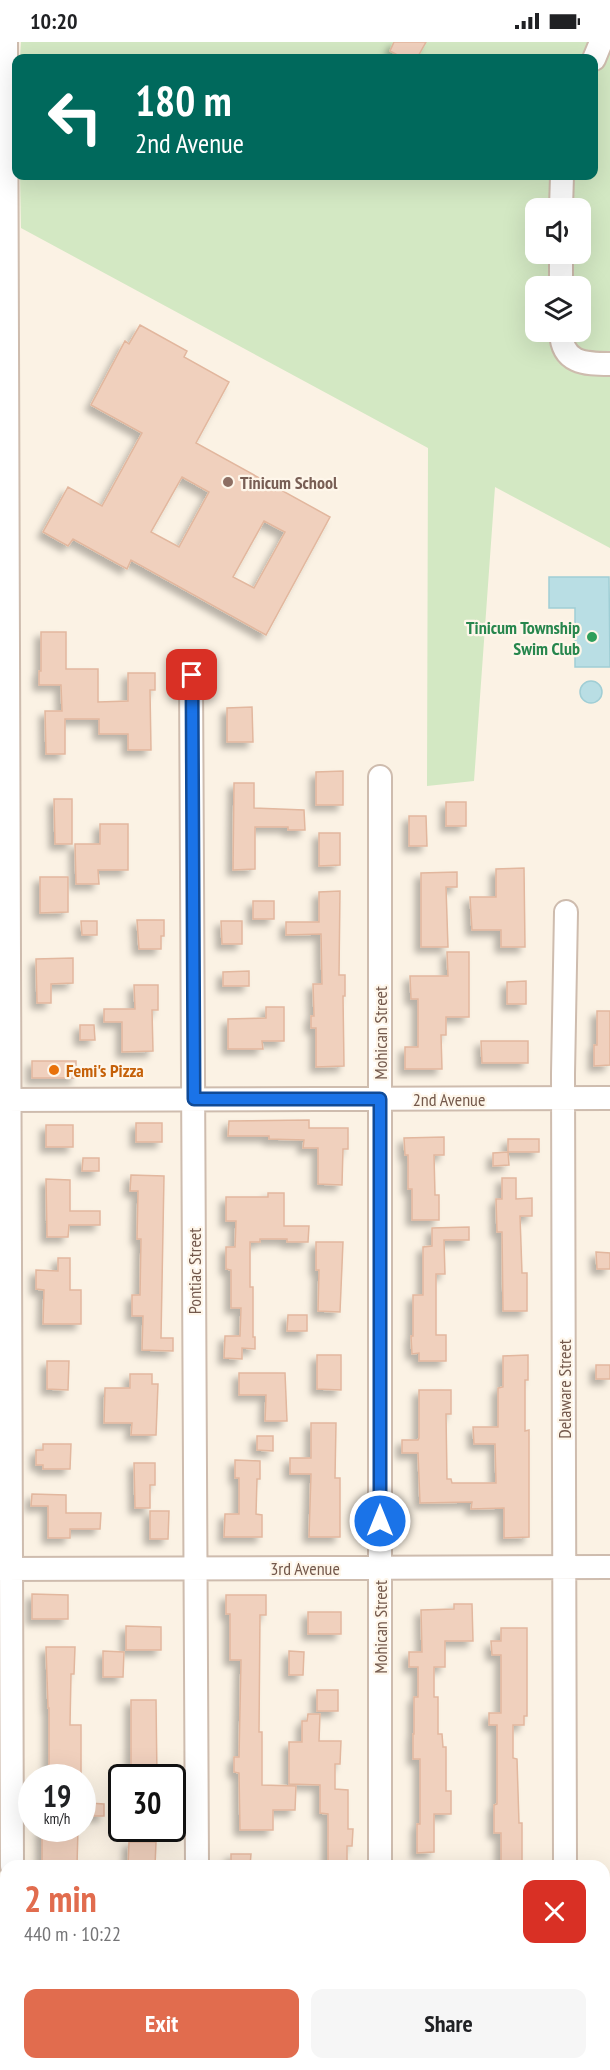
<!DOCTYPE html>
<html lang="en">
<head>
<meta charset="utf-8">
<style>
  body { margin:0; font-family:"PT Sans Narrow",sans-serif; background:#f6f6f6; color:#202124; height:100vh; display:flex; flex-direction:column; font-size:22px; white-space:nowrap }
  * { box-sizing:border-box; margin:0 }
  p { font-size:20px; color:#757577 }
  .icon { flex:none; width:33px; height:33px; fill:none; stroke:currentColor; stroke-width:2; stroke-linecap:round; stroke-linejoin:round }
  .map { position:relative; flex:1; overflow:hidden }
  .details { position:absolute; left:0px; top:1818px; width:610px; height:210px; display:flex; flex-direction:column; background:#fff; border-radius:18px 18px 0 0; box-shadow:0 6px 24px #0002 }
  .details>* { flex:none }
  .hud { position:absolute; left:12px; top:12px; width:586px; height:126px; border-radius:12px; box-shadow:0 6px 24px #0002; background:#00695c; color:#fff; overflow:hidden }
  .buttons { position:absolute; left:525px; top:156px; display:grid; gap:12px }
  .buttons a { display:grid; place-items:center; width:66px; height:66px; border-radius:12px; background:#fff; box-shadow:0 6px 24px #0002; font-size:30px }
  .speed { position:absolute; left:18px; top:1722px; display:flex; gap:12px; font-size:30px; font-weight:700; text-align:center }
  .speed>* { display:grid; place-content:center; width:78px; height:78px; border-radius:50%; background:#fff; box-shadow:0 6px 24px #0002; line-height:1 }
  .speed small { font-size:15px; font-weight:400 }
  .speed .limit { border:3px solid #111; border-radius:9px; background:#fff; color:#111 }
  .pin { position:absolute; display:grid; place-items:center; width:51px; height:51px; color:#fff; margin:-26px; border-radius:12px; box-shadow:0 3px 9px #0006 }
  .me { position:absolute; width:66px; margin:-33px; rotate:0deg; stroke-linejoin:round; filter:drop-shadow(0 0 4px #0008) }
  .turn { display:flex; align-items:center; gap:21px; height:126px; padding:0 24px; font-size:27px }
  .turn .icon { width:78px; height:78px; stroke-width:2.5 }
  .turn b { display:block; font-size:42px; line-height:51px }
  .round { display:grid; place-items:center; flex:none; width:63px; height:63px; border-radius:12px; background:#f6f6f6 }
  .summary { display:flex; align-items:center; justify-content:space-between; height:102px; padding:0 24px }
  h1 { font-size:36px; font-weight:700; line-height:45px; color:#e16c4e }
  .cta { display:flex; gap:12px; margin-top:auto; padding:12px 24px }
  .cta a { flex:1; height:69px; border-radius:12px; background:#e16c4e; color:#fff; font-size:24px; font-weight:700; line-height:69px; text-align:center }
  .cta a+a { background:#f6f6f6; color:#202124 }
  .status { display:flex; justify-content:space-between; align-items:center; height:42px; padding:0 30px; background:#fff; direction:ltr }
  .status svg { height:16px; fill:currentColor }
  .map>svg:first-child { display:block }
  .green { fill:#d3e8c3; fill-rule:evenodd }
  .water { fill:#b9dee4; stroke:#a0ced5; stroke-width:1.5 }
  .building { fill:#f0d0bd; stroke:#e2b79e; stroke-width:1.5; fill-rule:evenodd; filter:url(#shadow) }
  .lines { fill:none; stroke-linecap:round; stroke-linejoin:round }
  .minor-casing { stroke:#cebcae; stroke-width:26 }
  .minor { stroke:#fff; stroke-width:22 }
  .route-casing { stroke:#114b97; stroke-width:15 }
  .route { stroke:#1a73e8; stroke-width:10 }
  .education-dot { fill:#8d6e63; stroke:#fef6ea; stroke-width:2 }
  .leisure-dot { fill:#2e9e5b; stroke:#fef6ea; stroke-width:2 }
  .food-dot { fill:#e8710a; stroke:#fef6ea; stroke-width:2 }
  .labels { text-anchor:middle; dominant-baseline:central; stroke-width:4.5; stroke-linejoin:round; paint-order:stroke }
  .education-label { font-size:18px; font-weight:bold; fill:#785e54; stroke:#fef6ea; text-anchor:start }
  .leisure-label { font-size:18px; font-weight:bold; fill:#27864d; stroke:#fef6ea; text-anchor:end }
  .street-label { font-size:18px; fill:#73584b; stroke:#fef6ea }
  .food-label { font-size:18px; font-weight:bold; fill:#c56008; stroke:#fef6ea; text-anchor:start }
</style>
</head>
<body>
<div class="status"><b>10:20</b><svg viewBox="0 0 49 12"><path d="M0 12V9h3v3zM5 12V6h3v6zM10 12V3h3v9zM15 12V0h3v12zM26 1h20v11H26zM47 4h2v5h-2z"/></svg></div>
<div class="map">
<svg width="610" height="2028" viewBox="0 0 610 2028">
  <defs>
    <filter id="shadow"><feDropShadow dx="-5.5" dy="5.5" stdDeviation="3" flood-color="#0004"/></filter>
  </defs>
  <rect width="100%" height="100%" fill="#fbf2e4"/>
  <path class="green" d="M 21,0 L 610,0 L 610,506 L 495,445 L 474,739 L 427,744 L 428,406 L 21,186 L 20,134 L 594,134 L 594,16 L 20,16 ZM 536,166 L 580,166 L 580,212 L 536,212 ZM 536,244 L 580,244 L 580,290 L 536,290 Z"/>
  <path class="water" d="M 549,535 L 609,535 L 610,625 L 575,625 L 575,566 L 549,566 Z
    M580 650a11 11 0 1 1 22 0a11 11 0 1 1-22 0Z"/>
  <path class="building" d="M 394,0 L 426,0 L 417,16 L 403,16 L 390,9 Z
    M 140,283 L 187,309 L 184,315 L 229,340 L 196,401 L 330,475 L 266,593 L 131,518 L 127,527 L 73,497 L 68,504 L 43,490 L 68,445 L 102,464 L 142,391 L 91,363 L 125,299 L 129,302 ZM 182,435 L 209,450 L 179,505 L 151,490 ZM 264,479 L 285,490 L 254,546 L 233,535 Z
    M 41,590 L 66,590 L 66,627 L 98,627 L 98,660 L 128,659 L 128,631 L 155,631 L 155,648 L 150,648 L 151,708 L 128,708 L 128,692 L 99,692 L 99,677 L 65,677 L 65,712 L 46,712 L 45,669 L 62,669 L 61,643 L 39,643 L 39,629 L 41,629 Z
    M 252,665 L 253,700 L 227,700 L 227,666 Z
    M 343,729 L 343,763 L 316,763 L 316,730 Z
    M 234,741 L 254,741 L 254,766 L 304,768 L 305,788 L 288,788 L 288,785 L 255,785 L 255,827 L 233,828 Z
    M 54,757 L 72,757 L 72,802 L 55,802 Z
    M 446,760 L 466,760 L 466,784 L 446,784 Z
    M 409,774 L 426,774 L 427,804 L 409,804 Z
    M 100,782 L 128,782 L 128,828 L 98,828 L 99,842 L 76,842 L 75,802 L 100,802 Z
    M 319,791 L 340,791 L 340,823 L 319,824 Z
    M 524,826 L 525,905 L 501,905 L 501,888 L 472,888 L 470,855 L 496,855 L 496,827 Z
    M 457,830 L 457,845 L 446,845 L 448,905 L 421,905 L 421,831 Z
    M 40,835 L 68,835 L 68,870 L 40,871 Z
    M 340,849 L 339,933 L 345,933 L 345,954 L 343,954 L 344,1024 L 316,1025 L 316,986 L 311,986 L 311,974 L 314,974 L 313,942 L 322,942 L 321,892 L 286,893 L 286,880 L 319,880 L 319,850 Z
    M 253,859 L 274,859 L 274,877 L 253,877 Z
    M 137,878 L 164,878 L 164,894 L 161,894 L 161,907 L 139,907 Z
    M 81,879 L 97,879 L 97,893 L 82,893 Z
    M 221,879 L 242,879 L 242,902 L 222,902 Z
    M 447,910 L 469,910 L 469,975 L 446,975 L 446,993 L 441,993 L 442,1027 L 405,1027 L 405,1005 L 418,1005 L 418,957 L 411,957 L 410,934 L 448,934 Z
    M 73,916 L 73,941 L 51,942 L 51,961 L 37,961 L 36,917 Z
    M 249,929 L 249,944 L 223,944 L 223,930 Z
    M 526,939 L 526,962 L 507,962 L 507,940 Z
    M 134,943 L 158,943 L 158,968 L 152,968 L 153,1009 L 122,1010 L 122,980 L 104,980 L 104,967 L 135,967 Z
    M 266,965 L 284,965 L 284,999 L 262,999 L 263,1007 L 228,1007 L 228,977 L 266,976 Z
    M 597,969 L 610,969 L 610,1023 L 594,1024 L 594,1003 L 597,1003 Z
    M 80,983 L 94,983 L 95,998 L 80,998 Z
    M 481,999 L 528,999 L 528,1021 L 482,1021 Z
    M 32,1019 L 76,1019 L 76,1036 L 32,1036 Z
    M 309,1078 L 309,1086 L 348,1086 L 348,1107 L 343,1107 L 342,1143 L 318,1142 L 318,1106 L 303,1106 L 304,1098 L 269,1097 L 269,1094 L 228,1094 L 229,1079 Z
    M 136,1081 L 162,1081 L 162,1100 L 136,1100 Z
    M 46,1083 L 73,1083 L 73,1105 L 46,1105 Z
    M 444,1095 L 444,1113 L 434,1113 L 435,1153 L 439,1153 L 439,1178 L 412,1178 L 412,1147 L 408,1147 L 408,1113 L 405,1113 L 404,1096 Z
    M 508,1097 L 539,1097 L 539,1110 L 508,1110 Z
    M 508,1110 L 509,1123 L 493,1124 L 493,1111 Z
    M 83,1116 L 99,1116 L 99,1129 L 82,1129 Z
    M 131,1133 L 164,1134 L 161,1296 L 173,1296 L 173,1309 L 142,1308 L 143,1274 L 132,1274 L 132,1253 L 140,1253 L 141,1197 L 137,1197 L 138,1149 L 130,1149 Z
    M 502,1136 L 516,1136 L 516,1157 L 532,1156 L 532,1174 L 520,1174 L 522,1231 L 527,1231 L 527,1269 L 503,1269 L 502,1190 L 497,1190 L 496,1157 L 502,1157 Z
    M 46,1137 L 70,1138 L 70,1169 L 100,1169 L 100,1183 L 69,1183 L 68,1195 L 47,1195 Z
    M 268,1151 L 284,1151 L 284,1184 L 309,1184 L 308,1200 L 287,1200 L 287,1197 L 260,1197 L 260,1200 L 250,1200 L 250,1245 L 253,1245 L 253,1295 L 255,1295 L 255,1307 L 242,1306 L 242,1317 L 224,1316 L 225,1294 L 240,1294 L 241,1266 L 231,1266 L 231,1228 L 226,1227 L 226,1205 L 235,1205 L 236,1179 L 226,1179 L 226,1155 L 268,1155 Z
    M 469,1185 L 469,1198 L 444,1198 L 445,1232 L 436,1232 L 436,1293 L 446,1293 L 446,1319 L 419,1319 L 419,1311 L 412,1312 L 411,1294 L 413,1294 L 413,1253 L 423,1253 L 423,1205 L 432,1204 L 432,1186 Z
    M 316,1200 L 343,1200 L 340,1270 L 318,1269 L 319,1228 L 316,1228 Z
    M 596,1210 L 610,1211 L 610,1227 L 597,1227 Z
    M 58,1216 L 70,1216 L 70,1248 L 81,1248 L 81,1282 L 43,1282 L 44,1248 L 36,1247 L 36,1228 L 58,1229 Z
    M 288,1273 L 307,1273 L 307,1289 L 287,1289 Z
    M 317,1313 L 341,1313 L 341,1348 L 317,1347 Z
    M 528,1313 L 528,1338 L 525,1338 L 525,1389 L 529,1388 L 529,1495 L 504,1496 L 504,1466 L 471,1467 L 472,1460 L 420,1461 L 418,1411 L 402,1411 L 402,1398 L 418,1398 L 419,1396 L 419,1348 L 451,1348 L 451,1372 L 446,1372 L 447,1437 L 451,1437 L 452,1441 L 496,1441 L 495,1402 L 474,1402 L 473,1385 L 498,1385 L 498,1346 L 503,1345 L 503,1314 Z
    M 47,1319 L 69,1319 L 68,1348 L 47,1347 Z
    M 596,1323 L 610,1323 L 610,1337 L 596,1337 Z
    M 239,1331 L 285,1331 L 287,1379 L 265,1379 L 266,1353 L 239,1353 Z
    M 130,1332 L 152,1332 L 152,1342 L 158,1342 L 156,1393 L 131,1393 L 132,1381 L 104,1381 L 105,1346 L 130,1346 Z
    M 311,1381 L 336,1381 L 335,1436 L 340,1436 L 340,1495 L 309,1495 L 311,1432 L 290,1432 L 290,1416 L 311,1416 Z
    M 257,1394 L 273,1394 L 273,1409 L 257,1408 Z
    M 43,1402 L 71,1402 L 70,1427 L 43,1427 L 43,1423 L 36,1423 L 36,1408 L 43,1408 Z
    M 235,1418 L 260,1419 L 260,1437 L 257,1437 L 256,1472 L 262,1473 L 262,1495 L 224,1495 L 225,1472 L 239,1472 L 239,1436 L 235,1436 Z
    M 134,1421 L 155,1421 L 155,1443 L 150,1443 L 150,1466 L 135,1466 Z
    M 32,1452 L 66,1453 L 66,1471 L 101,1471 L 100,1487 L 70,1487 L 70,1496 L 48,1496 L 48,1464 L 31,1464 Z
    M 150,1469 L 169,1469 L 168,1497 L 150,1497 Z
    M 32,1552 L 68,1553 L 68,1577 L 32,1577 Z
    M 226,1553 L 266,1553 L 266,1573 L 260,1573 L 259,1690 L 262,1690 L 262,1743 L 296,1744 L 295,1768 L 273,1768 L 273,1788 L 240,1788 L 239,1731 L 234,1730 L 234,1715 L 239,1715 L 241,1618 L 230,1618 L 230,1572 L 226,1572 Z
    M 454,1562 L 472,1562 L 473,1599 L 445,1599 L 445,1625 L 434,1625 L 434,1655 L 438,1655 L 438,1692 L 442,1692 L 443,1705 L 446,1705 L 446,1749 L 451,1749 L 451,1772 L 434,1772 L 434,1810 L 417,1811 L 417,1782 L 420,1782 L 420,1717 L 413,1717 L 413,1692 L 414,1692 L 414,1655 L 418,1655 L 418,1625 L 409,1625 L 409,1610 L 422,1610 L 421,1568 L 454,1567 Z
    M 308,1570 L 341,1570 L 341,1592 L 308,1592 Z
    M 126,1584 L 161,1585 L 161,1608 L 126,1608 Z
    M 501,1586 L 527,1586 L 527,1674 L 524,1674 L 524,1683 L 513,1683 L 513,1716 L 517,1717 L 519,1781 L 522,1781 L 522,1824 L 501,1824 L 501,1791 L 494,1791 L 494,1763 L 497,1762 L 497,1683 L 489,1683 L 489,1671 L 501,1671 L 501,1613 L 492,1613 L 491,1599 L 501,1599 Z
    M 46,1605 L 75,1605 L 74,1632 L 71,1632 L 70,1683 L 81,1683 L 81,1732 L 73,1732 L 73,1735 L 70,1736 L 49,1736 L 49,1666 L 48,1666 Z
    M 103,1609 L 124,1610 L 123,1635 L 103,1635 Z
    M 289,1609 L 304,1610 L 303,1633 L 289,1633 Z
    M 317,1648 L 338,1648 L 338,1669 L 317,1669 Z
    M 131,1658 L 156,1658 L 157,1736 L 131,1736 Z
    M 308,1672 L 320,1672 L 319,1699 L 341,1699 L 340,1722 L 335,1722 L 335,1747 L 348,1748 L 348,1787 L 353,1787 L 352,1804 L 347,1804 L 347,1824 L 328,1824 L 328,1772 L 320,1771 L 320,1743 L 289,1742 L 289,1700 L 302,1700 L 302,1679 L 307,1679 Z
    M 89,1761 L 104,1762 L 104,1774 L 89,1774 Z
    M 42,1786 L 78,1786 L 77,1824 L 42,1824 Z
    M 129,1800 L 156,1800 L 155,1824 L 128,1824 Z
    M 231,1812 L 251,1812 L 250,1824 L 231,1824 Z"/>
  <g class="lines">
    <defs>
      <path id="minor" d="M 6,0 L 12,1824
        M 594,17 L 601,0
        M 561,166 L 562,134
        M 561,244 L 561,212
        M 561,290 C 562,321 584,322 610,322
        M 191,633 L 197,1824
        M 380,735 L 380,1824
        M 0,1058 L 610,1056
        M 0,1527 L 610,1525
        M 565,1824 L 563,1032 L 566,870
        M 604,1994 L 610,1994
        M 0,1996 L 6,1996
        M 13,2022 L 13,2028
        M 198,2022 L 198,2028"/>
    </defs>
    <use href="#minor" class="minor-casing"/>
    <use href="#minor" class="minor"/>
  </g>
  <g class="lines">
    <defs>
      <path id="route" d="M 192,633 L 194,1057 L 380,1057 L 380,1479"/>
    </defs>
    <use href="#route" class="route-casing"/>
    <use href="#route" class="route"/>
  </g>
  <circle class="education-dot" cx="228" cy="440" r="6"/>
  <circle class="leisure-dot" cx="592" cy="595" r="6"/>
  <circle class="food-dot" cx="54" cy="1028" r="6"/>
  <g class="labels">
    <g class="education-label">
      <text x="240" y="440">Tinicum School</text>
    </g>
    <g class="leisure-label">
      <text x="580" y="585">Tinicum Township<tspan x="580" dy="21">Swim Club</tspan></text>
    </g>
    <g class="street-label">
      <text transform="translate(380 991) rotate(-90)">Mohican Street</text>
      <text x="449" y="1057">2nd Avenue</text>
      <text transform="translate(194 1229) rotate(-90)">Pontiac Street</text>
      <text transform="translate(564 1347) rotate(-90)">Delaware Street</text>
      <text x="305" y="1526">3rd Avenue</text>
      <text transform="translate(380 1585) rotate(-90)">Mohican Street</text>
    </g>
    <g class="food-label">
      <text x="66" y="1028">Femi's Pizza</text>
    </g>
  </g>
</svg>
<div class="buttons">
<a><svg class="icon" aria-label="sound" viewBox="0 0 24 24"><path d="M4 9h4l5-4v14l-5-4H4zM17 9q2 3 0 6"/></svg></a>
<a><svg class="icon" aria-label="layers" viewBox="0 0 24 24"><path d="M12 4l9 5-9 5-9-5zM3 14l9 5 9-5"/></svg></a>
</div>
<div class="speed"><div>19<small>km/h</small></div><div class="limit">30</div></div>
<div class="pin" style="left:192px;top:633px;background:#d93025"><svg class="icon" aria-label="arrive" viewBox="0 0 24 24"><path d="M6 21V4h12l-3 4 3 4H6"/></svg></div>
<svg class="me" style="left:380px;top:1479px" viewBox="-20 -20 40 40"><circle r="17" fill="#1a73e8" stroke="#fff" stroke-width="3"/><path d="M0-11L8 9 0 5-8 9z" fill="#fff"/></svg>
<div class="hud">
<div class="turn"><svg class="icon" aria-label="left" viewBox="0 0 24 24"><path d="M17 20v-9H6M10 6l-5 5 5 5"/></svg><div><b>180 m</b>2nd Avenue</div></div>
</div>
<section class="details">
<div class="summary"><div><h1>2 min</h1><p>440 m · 10:22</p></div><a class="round" style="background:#d93025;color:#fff"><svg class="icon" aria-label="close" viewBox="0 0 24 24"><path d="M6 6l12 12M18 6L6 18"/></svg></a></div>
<div class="cta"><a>Exit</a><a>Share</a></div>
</section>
</div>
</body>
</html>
